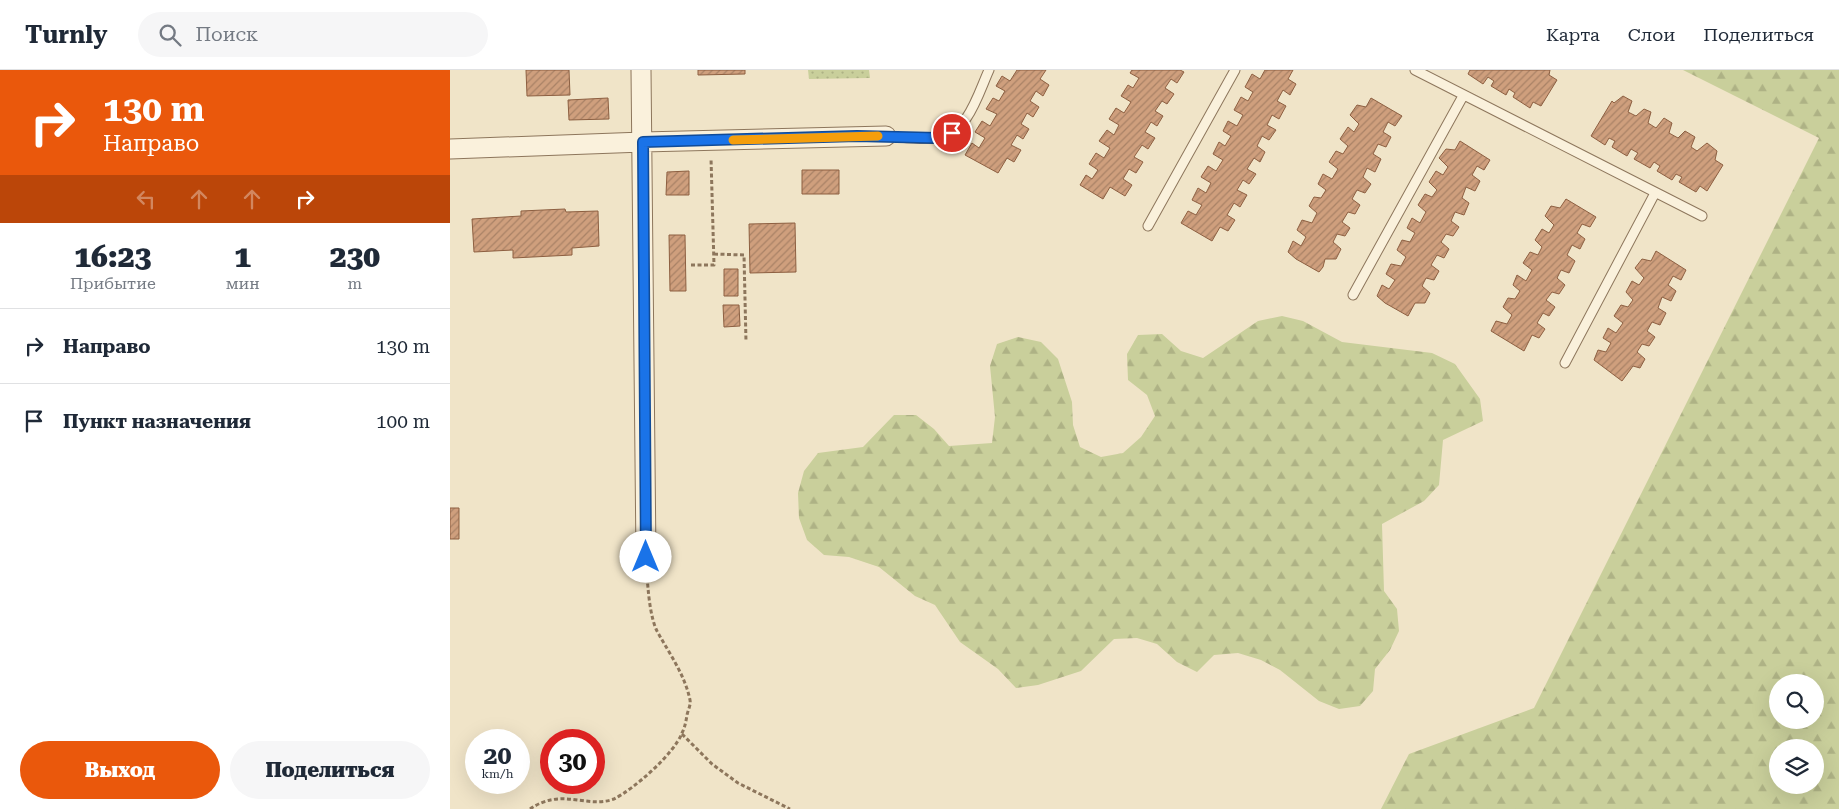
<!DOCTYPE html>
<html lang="ru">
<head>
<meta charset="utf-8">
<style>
  body { margin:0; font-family:"Roboto Serif",serif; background:#f6f6f7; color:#1f2937; height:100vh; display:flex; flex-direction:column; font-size:19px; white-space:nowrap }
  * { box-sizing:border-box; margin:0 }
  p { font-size:16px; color:#747a83 }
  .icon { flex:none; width:28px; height:28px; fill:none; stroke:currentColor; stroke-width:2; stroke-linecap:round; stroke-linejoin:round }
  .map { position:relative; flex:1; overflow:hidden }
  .sheet { display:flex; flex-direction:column; background:#fff; width:450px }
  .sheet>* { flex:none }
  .guide { background:#ea580c; color:#fff; overflow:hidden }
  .buttons { position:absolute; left:1319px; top:604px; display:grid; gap:10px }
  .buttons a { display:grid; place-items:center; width:55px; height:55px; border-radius:50%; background:#fff; box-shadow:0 5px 20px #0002; font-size:25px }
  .speed { position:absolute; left:15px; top:659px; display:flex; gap:10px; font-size:25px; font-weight:700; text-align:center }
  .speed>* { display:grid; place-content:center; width:65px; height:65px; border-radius:50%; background:#fff; box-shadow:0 5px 20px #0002; line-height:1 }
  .speed small { font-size:12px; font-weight:400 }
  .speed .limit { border:8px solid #d22; background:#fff; color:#111 }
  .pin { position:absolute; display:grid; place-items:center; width:42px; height:42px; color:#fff; margin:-21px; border:2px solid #fff; border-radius:50%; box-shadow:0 1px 5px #0007 }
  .me { position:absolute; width:55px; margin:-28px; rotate:0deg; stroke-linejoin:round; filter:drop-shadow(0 0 4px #0008) }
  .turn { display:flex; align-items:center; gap:18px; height:105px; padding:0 20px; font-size:22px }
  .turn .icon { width:65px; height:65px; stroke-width:2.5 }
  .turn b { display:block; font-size:35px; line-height:42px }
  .lanes { display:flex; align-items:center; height:48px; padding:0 20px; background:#0003; justify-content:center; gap:25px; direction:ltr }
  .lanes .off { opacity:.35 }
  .eta { display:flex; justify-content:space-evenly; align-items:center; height:85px; text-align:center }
  .eta b { font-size:30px; font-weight:800; line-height:35px }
  .cta { display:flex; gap:10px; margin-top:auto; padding:10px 20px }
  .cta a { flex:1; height:58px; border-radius:30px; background:#ea580c; color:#fff; font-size:20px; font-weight:800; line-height:58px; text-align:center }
  .cta a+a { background:#f6f6f7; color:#1f2937 }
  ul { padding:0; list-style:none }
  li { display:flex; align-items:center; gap:15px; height:75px; padding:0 20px; border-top:1px solid #e0e1e3 }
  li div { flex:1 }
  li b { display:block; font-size:19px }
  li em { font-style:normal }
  header { display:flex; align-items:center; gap:30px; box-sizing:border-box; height:70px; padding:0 25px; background:#fff; border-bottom:1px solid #e0e1e3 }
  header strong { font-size:24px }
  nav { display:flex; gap:28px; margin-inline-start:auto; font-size:18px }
  .search { width:350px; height:45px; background:#f6f6f7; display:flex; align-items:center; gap:12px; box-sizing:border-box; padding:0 18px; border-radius:28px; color:#747a83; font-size:19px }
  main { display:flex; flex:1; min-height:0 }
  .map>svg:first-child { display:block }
  .green { fill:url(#green-dots) }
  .forest { fill:url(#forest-firs); fill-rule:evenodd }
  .building { fill:url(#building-hatch); stroke:#8d5f41 }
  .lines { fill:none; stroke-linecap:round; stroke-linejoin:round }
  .lane-casing { stroke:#8d765c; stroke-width:11 }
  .street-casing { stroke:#8d765c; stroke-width:21 }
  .path { stroke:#8d765c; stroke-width:3; stroke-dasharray:4 2.5; stroke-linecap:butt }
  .lane { stroke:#faf1dc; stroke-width:9 }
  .street { stroke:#faf1dc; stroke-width:19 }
  .route-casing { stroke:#114b97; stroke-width:12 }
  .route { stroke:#1a73e8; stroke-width:9 }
  .slow { stroke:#f59e0b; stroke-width:9 }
</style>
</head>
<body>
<header>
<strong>Turnly</strong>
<div class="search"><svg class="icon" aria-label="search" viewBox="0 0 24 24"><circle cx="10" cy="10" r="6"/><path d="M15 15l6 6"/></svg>Поиск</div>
<nav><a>Карта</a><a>Слои</a><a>Поделиться</a></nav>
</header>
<main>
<section class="sheet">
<div class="guide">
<div class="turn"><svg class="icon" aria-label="right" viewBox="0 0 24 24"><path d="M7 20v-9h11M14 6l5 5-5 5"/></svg><div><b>130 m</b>Направо</div></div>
<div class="lanes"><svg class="icon off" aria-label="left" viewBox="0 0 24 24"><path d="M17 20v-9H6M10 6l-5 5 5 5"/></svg><svg class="icon off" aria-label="ahead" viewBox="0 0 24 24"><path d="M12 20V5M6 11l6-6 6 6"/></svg><svg class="icon off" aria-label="ahead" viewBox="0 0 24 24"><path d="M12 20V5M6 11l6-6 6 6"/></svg><svg class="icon" aria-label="right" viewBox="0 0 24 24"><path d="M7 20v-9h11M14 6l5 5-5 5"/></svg></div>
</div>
<div class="eta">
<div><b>16:23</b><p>Прибытие</p></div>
<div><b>1</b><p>мин</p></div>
<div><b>230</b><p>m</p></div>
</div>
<ul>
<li><svg class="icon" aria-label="right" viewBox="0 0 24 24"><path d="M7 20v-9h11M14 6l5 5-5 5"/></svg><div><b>Направо</b></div><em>130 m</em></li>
<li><svg class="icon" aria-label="arrive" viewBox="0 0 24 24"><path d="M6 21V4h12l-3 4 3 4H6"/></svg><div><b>Пункт назначения</b></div><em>100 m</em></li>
</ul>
<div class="cta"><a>Выход</a><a>Поделиться</a></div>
</section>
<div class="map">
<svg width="1389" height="739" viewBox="0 0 1389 739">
  <defs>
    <pattern id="green-dots" width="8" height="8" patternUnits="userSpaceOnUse" patternTransform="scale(1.25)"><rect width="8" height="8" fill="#c9cf9b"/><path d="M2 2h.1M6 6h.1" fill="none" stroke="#aeb285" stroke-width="1.8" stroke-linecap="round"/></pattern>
    <pattern id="forest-firs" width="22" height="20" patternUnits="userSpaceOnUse" patternTransform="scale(1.25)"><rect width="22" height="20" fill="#c9cf9b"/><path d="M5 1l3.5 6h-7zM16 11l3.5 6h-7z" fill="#aeb285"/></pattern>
    <pattern id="building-hatch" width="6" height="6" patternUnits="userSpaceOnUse" patternTransform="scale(1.25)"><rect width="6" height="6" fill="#cf9f7d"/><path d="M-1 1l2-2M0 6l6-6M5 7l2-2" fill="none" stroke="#a98266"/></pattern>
  </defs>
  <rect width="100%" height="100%" fill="#f0e4c8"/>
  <path class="green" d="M 358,0 L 419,0 L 420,8 L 359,9 Z"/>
  <path class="forest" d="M 1233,0 L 1389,0 L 1389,739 L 931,739 L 959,684 L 1084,638 L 1369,68 ZM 1328,612 L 1365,612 L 1365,650 L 1328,650 ZM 1328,678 L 1365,678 L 1365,715 L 1328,715 Z
    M 832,246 L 853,251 L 892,272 L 982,283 L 1005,294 L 1030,329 L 1033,351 L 993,370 L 989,415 L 974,431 L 932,454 L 934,521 L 947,539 L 949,561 L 940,580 L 925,599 L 923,621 L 910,636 L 889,639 L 869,631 L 830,600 L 811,590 L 788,583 L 764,585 L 747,602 L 727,592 L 707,574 L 687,568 L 664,569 L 631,601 L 588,615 L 566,618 L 548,599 L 510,572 L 485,535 L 465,526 L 429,497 L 399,487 L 374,485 L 357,470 L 349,448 L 348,423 L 354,401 L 368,383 L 413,377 L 444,345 L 466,345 L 484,359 L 499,376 L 542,373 L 545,347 L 540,296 L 547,274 L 568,267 L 591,272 L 608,289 L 622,332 L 623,355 L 630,377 L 651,387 L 673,383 L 691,367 L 705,346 L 697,325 L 678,310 L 677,284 L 688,265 L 712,264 L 731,281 L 753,288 L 808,251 Z"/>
  <path class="building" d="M 76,0 L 119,0 L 120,25 L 77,26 Z
    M 248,0 L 295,0 L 295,4 L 248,5 Z
    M 567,0 L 596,0 L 590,9 L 599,15 L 593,26 L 586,21 L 580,31 L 589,37 L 583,47 L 577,43 L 571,54 L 579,59 L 573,69 L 567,65 L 561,75 L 571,80 L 564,92 L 557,88 L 548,103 L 515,85 L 522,73 L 529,78 L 535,68 L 525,62 L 532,51 L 540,56 L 547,44 L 536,39 L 543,28 L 549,31 L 555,21 L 546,16 L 552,6 L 560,11 Z
    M 682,0 L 730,0 L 734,2 L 727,13 L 721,9 L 715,18 L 724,24 L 717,34 L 712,31 L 705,41 L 713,46 L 707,56 L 701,52 L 695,62 L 705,68 L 698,79 L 692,75 L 684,87 L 693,92 L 686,103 L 679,99 L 673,109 L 682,115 L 675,126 L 660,117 L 653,129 L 630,115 L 636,105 L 642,109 L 648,100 L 639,94 L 646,83 L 654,88 L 660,78 L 649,71 L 657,60 L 664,65 L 669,55 L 659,49 L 666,38 L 674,43 L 681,32 L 671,26 L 678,15 L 683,18 L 689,8 L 680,3 Z
    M 815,0 L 843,0 L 838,9 L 846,14 L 840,25 L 833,20 L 827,31 L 836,36 L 829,49 L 822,45 L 817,55 L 826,60 L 819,70 L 812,66 L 807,76 L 815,82 L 810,92 L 804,88 L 797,99 L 806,104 L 799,114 L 793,110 L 787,120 L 797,125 L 790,137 L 784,133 L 777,145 L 785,150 L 778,161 L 770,157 L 762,171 L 731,153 L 738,141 L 746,145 L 752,135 L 742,130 L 748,118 L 756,123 L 761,113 L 751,107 L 758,96 L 766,101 L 773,90 L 763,84 L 769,72 L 775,76 L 781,66 L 773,61 L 778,51 L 787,56 L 793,45 L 784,40 L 791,27 L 798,31 L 803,22 L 795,17 L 802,4 L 810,9 Z
    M 1020,0 L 1100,0 L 1099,5 L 1107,10 L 1091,36 L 1083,32 L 1080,38 L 1063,27 L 1065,23 L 1059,19 L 1056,25 L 1041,16 L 1044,11 L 1038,7 L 1033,14 L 1018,4 Z
    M 1173,26 L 1182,31 L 1178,42 L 1186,46 L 1194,39 L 1201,42 L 1198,53 L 1206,58 L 1214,48 L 1222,53 L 1219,63 L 1228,68 L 1235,61 L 1245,67 L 1241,77 L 1247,81 L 1257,73 L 1267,81 L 1265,90 L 1273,95 L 1257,121 L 1250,116 L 1246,122 L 1229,112 L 1232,107 L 1226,104 L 1222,110 L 1207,101 L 1210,96 L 1204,92 L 1200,98 L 1184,89 L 1188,83 L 1181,79 L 1177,86 L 1162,77 L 1165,71 L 1159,68 L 1155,75 L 1141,66 L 1162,31 L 1164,33 Z
    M 158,28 L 159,49 L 119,50 L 118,30 Z
    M 921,28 L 952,46 L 945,56 L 938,52 L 933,62 L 941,67 L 936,77 L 928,74 L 923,84 L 931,89 L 925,102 L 917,98 L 913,107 L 921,114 L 915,123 L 907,120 L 902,129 L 910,135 L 905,144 L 898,142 L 892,152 L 900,158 L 895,166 L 887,164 L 883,172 L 891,179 L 886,189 L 875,189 L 873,197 L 869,202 L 846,189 L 838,182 L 843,171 L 851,176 L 856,167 L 847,160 L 852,150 L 862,153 L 867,143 L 859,136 L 864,127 L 871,128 L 876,120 L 868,114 L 873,104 L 882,109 L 888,99 L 879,92 L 886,81 L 893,84 L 898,76 L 890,69 L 898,57 L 904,62 L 909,54 L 900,45 L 907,35 L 916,37 Z
    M 1010,71 L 1040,90 L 1034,100 L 1027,96 L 1022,105 L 1030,111 L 1025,121 L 1016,117 L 1012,128 L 1019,133 L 1014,145 L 1005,142 L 1001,151 L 1009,157 L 1003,166 L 996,164 L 991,172 L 999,179 L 994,188 L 987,185 L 981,195 L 989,201 L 984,210 L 976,208 L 972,216 L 980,223 L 975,233 L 965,233 L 958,246 L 935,233 L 927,226 L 932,215 L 939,219 L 945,210 L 936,204 L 941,194 L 951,196 L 956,187 L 947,180 L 952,170 L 960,172 L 965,163 L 957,158 L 962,148 L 970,153 L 976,142 L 968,135 L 975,124 L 982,127 L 987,120 L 979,112 L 986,101 L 993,105 L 998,97 L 989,88 L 996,79 L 1005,80 Z
    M 352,100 L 389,100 L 389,124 L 352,124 Z
    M 239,101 L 239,125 L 216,125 L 217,102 Z
    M 1116,129 L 1146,147 L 1140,157 L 1132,154 L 1127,163 L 1135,169 L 1130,179 L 1122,175 L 1117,185 L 1125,191 L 1119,203 L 1111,200 L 1107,208 L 1115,215 L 1109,224 L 1102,222 L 1096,230 L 1105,237 L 1099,246 L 1093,243 L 1087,253 L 1095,259 L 1089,268 L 1082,265 L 1074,281 L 1041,261 L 1046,251 L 1057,254 L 1062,245 L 1053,237 L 1058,228 L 1065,229 L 1070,221 L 1063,215 L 1067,205 L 1076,211 L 1082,200 L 1073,193 L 1080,182 L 1088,185 L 1092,177 L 1085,170 L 1092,159 L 1099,163 L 1104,155 L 1095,146 L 1101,136 L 1110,138 Z
    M 115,139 L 116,142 L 148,141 L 149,176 L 122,178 L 122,185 L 63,188 L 63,180 L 24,182 L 22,149 L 71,146 L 71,141 Z
    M 345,153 L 346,202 L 300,203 L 299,154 Z
    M 219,165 L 235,165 L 236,221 L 220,221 Z
    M 1206,181 L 1236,200 L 1231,210 L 1223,206 L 1218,215 L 1226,221 L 1221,231 L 1212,227 L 1208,238 L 1216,243 L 1210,255 L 1202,252 L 1197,261 L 1205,267 L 1199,276 L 1192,274 L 1187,282 L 1195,289 L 1190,298 L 1183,296 L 1172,311 L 1144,290 L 1148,280 L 1156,282 L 1161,273 L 1153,268 L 1158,258 L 1166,263 L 1173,253 L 1164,246 L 1171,235 L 1178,237 L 1183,230 L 1176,222 L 1182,211 L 1189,215 L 1194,208 L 1185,198 L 1192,189 L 1201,191 Z
    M 274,199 L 288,199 L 288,226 L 274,226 Z
    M 273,235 L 289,235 L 290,256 L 274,257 Z
    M 0,438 L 9,438 L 9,469 L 0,469 Z"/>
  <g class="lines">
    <defs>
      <path id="lane" d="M 965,0 L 1252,146
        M 436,66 C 452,67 470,70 487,68 C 518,64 528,24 539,0
        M 698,156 L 785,0
        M 903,225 L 1013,26
        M 1115,293 L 1205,123"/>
      <path id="street" d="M 191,0 L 196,487
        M 0,79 L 193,72 L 436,66"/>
    </defs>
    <use href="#lane" class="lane-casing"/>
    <use href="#street" class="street-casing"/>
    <path class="path" d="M 264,184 L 294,185 L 296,272
      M 241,195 L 264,195 L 261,88
      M 232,664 L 262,694 L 288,713 L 340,739
      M 80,739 C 112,717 136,739 164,729 C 184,719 224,684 232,663 C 235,657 236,651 237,645 C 238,640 241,635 240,630 C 235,605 219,583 207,561 C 200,547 198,520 197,505"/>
    <use href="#lane" class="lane"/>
    <use href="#street" class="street"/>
  </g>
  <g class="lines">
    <defs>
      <path id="route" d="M 196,487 L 193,72 L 407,66 L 487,68 L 502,63"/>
    </defs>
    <use href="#route" class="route-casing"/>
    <use href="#route" class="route"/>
    <path class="slow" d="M 283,70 L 428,66"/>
  </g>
</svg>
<div class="buttons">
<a><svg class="icon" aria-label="search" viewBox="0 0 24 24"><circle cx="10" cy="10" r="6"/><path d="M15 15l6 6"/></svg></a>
<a><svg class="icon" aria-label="layers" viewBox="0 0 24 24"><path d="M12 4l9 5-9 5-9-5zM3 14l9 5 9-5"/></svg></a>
</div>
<div class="speed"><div>20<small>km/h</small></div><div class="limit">30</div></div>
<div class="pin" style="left:502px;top:63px;background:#d93025"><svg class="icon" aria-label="arrive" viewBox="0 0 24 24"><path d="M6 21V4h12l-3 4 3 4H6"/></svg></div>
<svg class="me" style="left:196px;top:487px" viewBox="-20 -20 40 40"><circle r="19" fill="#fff"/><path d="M0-13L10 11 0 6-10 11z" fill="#1a73e8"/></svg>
</div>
</main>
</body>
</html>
